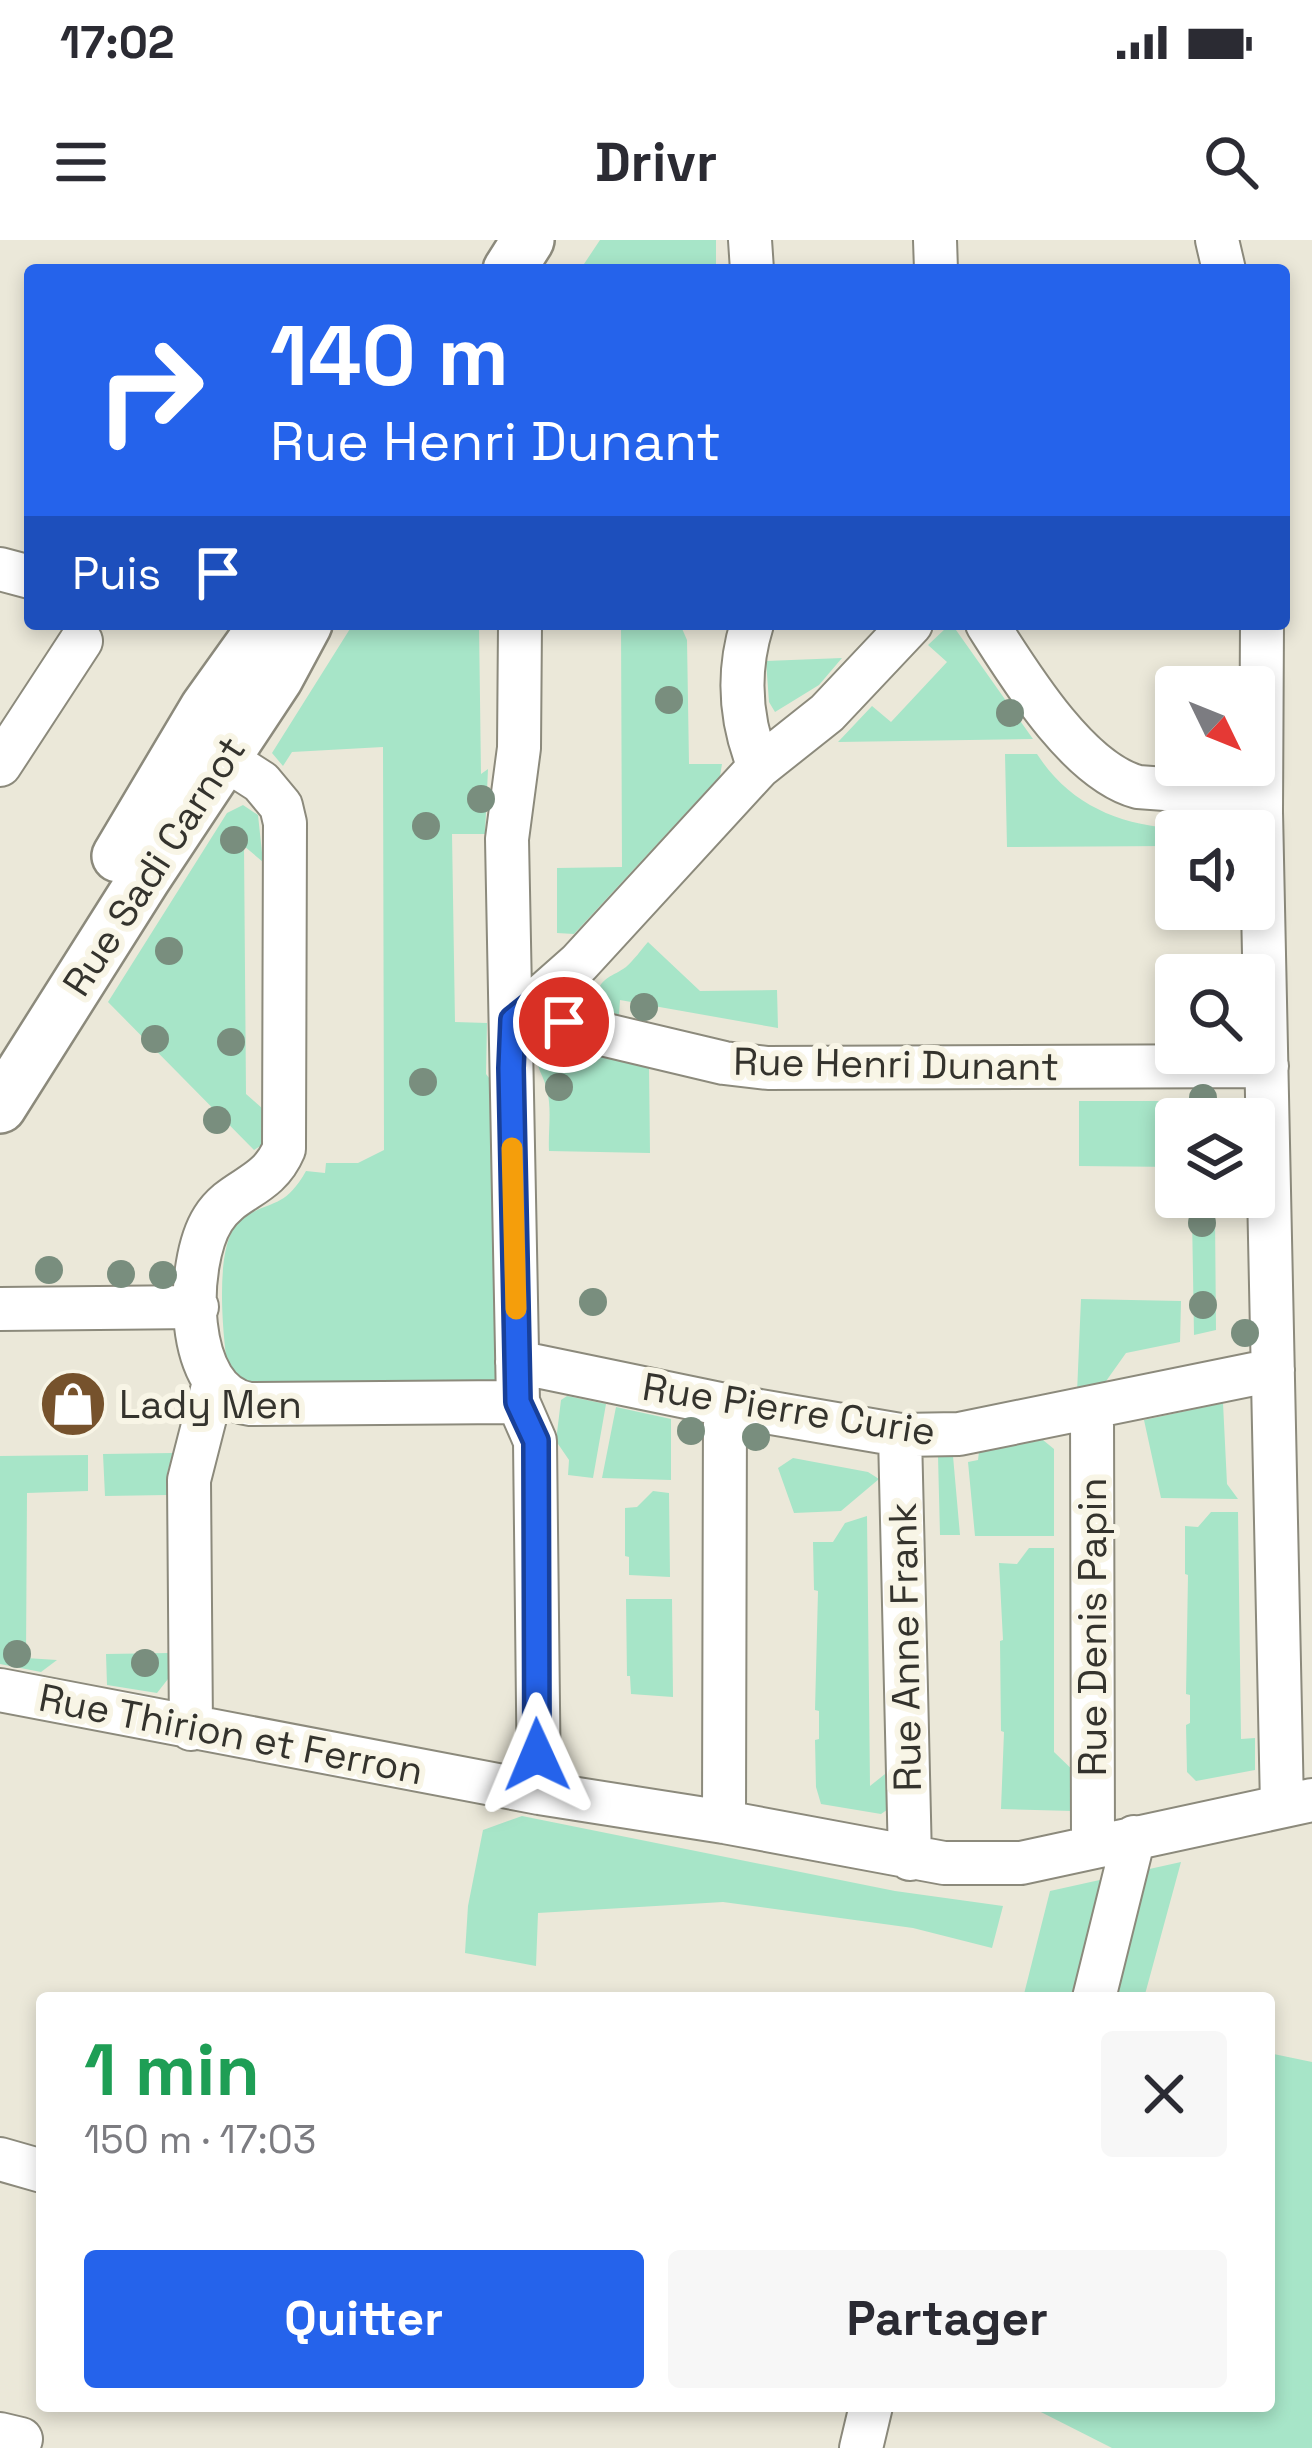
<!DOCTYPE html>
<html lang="fr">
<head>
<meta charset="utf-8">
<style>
  body { margin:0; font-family:"Space Grotesk",sans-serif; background:#f7f7f7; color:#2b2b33; height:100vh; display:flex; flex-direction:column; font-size:45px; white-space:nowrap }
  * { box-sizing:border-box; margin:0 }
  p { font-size:39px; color:#7c7c81 }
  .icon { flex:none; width:66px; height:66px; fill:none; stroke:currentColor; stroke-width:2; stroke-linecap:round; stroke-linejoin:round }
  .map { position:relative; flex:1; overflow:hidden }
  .sheet { position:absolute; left:36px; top:1752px; width:1239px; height:420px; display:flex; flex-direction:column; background:#fff; border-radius:12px; box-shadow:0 6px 18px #0003 }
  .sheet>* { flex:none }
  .guide { position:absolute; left:24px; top:24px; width:1266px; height:366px; border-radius:12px; box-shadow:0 6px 18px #0003; background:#2563eb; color:#fff; overflow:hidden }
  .needle { width:78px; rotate:133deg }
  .buttons { position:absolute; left:1155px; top:426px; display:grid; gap:24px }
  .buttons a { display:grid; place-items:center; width:120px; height:120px; border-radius:12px; background:#fff; box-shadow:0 6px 18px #0003; font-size:60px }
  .pin { position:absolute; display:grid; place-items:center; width:102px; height:102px; color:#fff; margin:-51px; border:6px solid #fff; border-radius:50%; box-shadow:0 3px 12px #0007 }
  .me { position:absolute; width:132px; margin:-66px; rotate:359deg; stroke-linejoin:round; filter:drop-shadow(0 0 9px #0008) }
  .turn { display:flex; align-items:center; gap:42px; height:252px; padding:0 48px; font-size:54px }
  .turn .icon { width:156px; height:156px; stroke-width:2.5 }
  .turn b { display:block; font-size:84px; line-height:102px }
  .then { display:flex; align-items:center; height:114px; padding:0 48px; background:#0003; gap:24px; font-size:45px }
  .round { display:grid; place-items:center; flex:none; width:126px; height:126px; border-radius:12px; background:#f7f7f7 }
  .summary { display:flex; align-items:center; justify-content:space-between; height:204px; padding:0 48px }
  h1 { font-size:72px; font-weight:600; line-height:90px; color:#1e9e55 }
  .action { display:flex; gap:24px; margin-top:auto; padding:24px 48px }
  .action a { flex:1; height:138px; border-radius:12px; background:#2563eb; color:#fff; font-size:48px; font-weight:600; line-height:138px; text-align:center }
  .action a+a { background:#f7f7f7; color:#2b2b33 }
  .status { display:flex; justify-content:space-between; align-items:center; height:84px; padding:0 60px; background:#fff; direction:ltr }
  .status svg { height:33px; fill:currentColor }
  header { display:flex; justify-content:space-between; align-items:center; height:156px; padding:0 48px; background:#fff; font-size:54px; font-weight:600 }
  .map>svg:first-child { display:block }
  .green { fill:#a7e5c8 }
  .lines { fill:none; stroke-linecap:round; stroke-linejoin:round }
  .minor-casing { stroke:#8c8a7c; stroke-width:46 }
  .major-casing { stroke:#8c8a7c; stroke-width:56 }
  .minor { stroke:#fff; stroke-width:42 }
  .major { stroke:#fff; stroke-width:51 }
  .tree { fill:#798e7e }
  .route-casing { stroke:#184099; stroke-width:30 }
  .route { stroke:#2563eb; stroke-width:21 }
  .slow { stroke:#f59e0b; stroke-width:21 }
  .labels { text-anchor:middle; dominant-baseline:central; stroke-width:12; stroke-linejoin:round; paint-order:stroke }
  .street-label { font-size:39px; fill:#34332d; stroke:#f8f5e6 }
  .poi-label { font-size:39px; fill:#34332d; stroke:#f8f5e6; text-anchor:start }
</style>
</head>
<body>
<div class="status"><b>17:02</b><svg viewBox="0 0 49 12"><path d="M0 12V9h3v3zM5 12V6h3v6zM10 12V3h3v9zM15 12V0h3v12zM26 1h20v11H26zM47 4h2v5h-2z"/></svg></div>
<header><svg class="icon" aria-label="menu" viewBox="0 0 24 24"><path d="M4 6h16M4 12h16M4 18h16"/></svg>Drivr<svg class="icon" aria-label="search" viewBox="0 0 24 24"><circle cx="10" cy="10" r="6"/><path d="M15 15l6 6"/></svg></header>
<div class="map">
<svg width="1312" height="2208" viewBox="0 0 1312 2208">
  <rect width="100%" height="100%" fill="#ebe8d9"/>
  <path class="green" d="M 600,0 L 716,0 L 716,30 L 580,30 Z
    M 353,384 L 479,384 L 481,534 L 488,529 L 485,594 L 452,594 L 455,782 L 487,783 L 486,834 L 493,843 L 498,1145 L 247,1145 L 228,1130 C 223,1097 213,1003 240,981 C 268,958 283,972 306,931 L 325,933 L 326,923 L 358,923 L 384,910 L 383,507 L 292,512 L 283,526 L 272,513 Z
    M 621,384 L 680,384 L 687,400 L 689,524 L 722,524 L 720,536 L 574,694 L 557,693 L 557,628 L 622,627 Z
    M 946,388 L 956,390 L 1033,499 L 838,502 L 872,466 L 891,482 L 947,422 L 928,405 Z
    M 842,418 L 819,445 L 775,472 L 769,462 L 766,421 Z
    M 1037,514 C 1068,562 1114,583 1169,588 L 1169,606 L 1007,607 L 1005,514 Z
    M 243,565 L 258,575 L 263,622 L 244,606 L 246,854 L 263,869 L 262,905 L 254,910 L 108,762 L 227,573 Z
    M 648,702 L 700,751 L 777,750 L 778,788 L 620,760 L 619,775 L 603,768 L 596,754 C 603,736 612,737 626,727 C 634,720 641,710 648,702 Z
    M 554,800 L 649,825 L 650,913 L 549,911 C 548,892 552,869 547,850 C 543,831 531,825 541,803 Z
    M 1079,861 L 1178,861 L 1176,927 L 1079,926 Z
    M 1192,975 L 1215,975 L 1216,1090 L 1194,1095 Z
    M 1081,1059 L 1181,1061 L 1180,1102 L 1126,1113 L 1099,1151 L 1077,1153 Z
    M 567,1156 L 606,1164 L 593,1238 L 568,1235 L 569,1220 L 556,1201 L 561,1160 Z
    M 1223,1163 L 1227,1244 L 1238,1259 L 1161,1258 L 1144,1180 Z
    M 616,1167 L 671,1179 L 671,1240 L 602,1238 Z
    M 1043,1200 L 1054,1209 L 1054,1296 L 975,1296 L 968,1222 L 978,1220 L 979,1212 Z
    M 173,1213 L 167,1233 L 167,1255 L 105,1256 L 103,1214 Z
    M 88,1215 L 88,1251 L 27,1253 L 26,1418 L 57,1420 L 41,1432 L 0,1424 L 0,1216 Z
    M 953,1216 L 960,1295 L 940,1295 L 938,1216 Z
    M 793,1218 L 868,1232 L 879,1239 L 841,1271 L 794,1273 L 778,1228 Z
    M 653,1251 L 669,1253 L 670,1337 L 629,1335 L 629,1317 L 625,1316 L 625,1268 L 637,1267 Z
    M 1211,1272 L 1238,1272 L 1241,1499 L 1255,1498 L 1255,1530 L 1196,1541 L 1187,1532 L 1186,1485 L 1190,1483 L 1190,1455 L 1186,1454 L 1188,1335 L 1185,1334 L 1185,1286 L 1198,1287 Z
    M 867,1276 L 870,1546 L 895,1526 L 897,1563 L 881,1574 L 821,1564 L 816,1547 L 815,1500 L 819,1499 L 819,1471 L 815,1470 L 818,1351 L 814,1350 L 813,1302 L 833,1302 L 845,1283 Z
    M 1029,1308 L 1054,1308 L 1054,1512 L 1082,1539 L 1073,1571 L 1001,1569 L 1004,1492 L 1001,1491 L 1000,1401 L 1003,1400 L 999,1323 L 1017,1324 Z
    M 626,1359 L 672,1359 L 673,1457 L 631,1454 L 630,1436 L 627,1436 Z
    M 169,1413 L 168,1439 L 157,1453 L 107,1445 L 106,1414 Z
    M 522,1576 L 895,1651 L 1003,1666 L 992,1708 L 913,1688 L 723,1662 L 538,1673 L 536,1726 L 465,1713 L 468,1666 L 483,1590 Z
    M 1181,1622 L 1144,1758 L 1023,1758 L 1050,1651 Z
    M 1269,1813 L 1312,1822 L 1312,2208 L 1112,2208 L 1029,2166 L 1269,2166 Z"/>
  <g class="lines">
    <defs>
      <path id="minor" d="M 750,0 L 752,30
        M 935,0 L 936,30
        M 1217,0 L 1224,30
        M 0,329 L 30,337
        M 520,384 L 519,508 L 507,599 L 518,1162 L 535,1201 L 539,1553
        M 752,384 C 737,432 740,480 759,527
        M 987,384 C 1020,436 1078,531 1138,547 L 1261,556
        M 1262,384 L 1261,572 L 1282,1566
        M 197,501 L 261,542 L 281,566 L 285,583 L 284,909 C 267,949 233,947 213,979 C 185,1023 183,1155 250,1164 L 518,1162
        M 0,525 L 81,401
        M 538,760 L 564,781 L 581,789 L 724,823 L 768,828 L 1267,826
        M 519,776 L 579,723 L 759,527 L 827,473 L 911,384
        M 0,1069 L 197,1067
        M 517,1122 L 725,1165 L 900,1195 L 959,1194 L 1273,1130
        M 1092,1168 L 1093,1607
        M 900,1195 L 910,1619
        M 0,1450 L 539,1553 L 724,1582 L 944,1623 L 1021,1623 L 1312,1560
        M 191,1489 L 189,1240 L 213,1146
        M 724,1582 L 725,1165
        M 1094,1758 L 1134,1597
        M 0,1919 L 42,1931
        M 0,2194 L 21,2199 L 18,2208
        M 861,2208 L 871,2166"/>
      <path id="major" d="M 509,30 L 528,0
        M 118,616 L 206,468 L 266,384
        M 0,867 L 144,639 L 277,438 L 306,384"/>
    </defs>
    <use href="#minor" class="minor-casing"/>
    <use href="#major" class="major-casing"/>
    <use href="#minor" class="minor"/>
    <use href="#major" class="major"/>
  </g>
  <g class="tree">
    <circle cx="669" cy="460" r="14"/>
    <circle cx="1010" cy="473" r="14"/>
    <circle cx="481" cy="559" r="14"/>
    <circle cx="426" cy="586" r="14"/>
    <circle cx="234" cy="600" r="14"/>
    <circle cx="169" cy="711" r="14"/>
    <circle cx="644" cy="767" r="14"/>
    <circle cx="155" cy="799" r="14"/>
    <circle cx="231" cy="802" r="14"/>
    <circle cx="423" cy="842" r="14"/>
    <circle cx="559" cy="847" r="14"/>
    <circle cx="1203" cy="858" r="14"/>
    <circle cx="217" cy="880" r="14"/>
    <circle cx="1202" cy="983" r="14"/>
    <circle cx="49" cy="1030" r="14"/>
    <circle cx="121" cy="1034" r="14"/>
    <circle cx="163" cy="1035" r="14"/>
    <circle cx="593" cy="1062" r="14"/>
    <circle cx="1203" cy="1065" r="14"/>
    <circle cx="1245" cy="1093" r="14"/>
    <circle cx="691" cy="1191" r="14"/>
    <circle cx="756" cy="1197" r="14"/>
    <circle cx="17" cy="1414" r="14"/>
    <circle cx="145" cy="1423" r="14"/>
  </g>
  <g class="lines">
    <defs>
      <path id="route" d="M 537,1515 L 536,1201 L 518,1162 L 511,828 L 513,780 L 538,760 L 564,782"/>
    </defs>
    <use href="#route" class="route-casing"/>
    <use href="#route" class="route"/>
    <path class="slow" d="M 512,908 L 516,1069"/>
  </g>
  <defs>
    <symbol id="shop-disc" viewBox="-11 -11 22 22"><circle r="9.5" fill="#76522c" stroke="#f8f5e6"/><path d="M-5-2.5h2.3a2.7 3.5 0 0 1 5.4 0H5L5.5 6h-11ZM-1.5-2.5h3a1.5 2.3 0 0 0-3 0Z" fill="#fff"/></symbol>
  </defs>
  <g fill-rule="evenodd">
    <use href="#shop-disc" x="35" y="1126" width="76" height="76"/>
  </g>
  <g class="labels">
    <g class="street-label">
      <text transform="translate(154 626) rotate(-57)">Rue Sadi Carnot</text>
      <text transform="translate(896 824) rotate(1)">Rue Henri Dunant</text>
      <text transform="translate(789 1169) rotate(9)">Rue Pierre Curie</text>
      <text transform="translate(1092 1387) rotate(-90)">Rue Denis Papin</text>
      <text transform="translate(905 1407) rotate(-91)">Rue Anne Frank</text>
      <text transform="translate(231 1494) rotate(11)">Rue Thirion et Ferron</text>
    </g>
    <g class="poi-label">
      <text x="119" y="1164">Lady Men</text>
    </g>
  </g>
</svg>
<div class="buttons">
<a><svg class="needle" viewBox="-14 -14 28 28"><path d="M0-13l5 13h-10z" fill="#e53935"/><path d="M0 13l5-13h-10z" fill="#7c7c81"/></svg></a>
<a><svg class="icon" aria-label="sound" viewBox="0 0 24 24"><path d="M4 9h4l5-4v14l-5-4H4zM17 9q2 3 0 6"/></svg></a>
<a><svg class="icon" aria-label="search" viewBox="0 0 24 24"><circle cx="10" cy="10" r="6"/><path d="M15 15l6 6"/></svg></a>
<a><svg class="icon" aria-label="layers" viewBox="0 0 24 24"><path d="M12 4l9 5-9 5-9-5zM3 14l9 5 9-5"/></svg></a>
</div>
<div class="pin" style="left:564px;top:782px;background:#d93025"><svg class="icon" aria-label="arrive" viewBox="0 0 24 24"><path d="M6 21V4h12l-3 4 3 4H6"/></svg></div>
<svg class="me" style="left:537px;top:1515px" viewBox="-20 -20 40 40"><path d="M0-17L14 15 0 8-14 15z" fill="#2563eb" stroke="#fff" stroke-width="4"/></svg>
<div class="guide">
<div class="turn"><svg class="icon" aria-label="right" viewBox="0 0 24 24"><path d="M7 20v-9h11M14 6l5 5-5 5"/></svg><div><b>140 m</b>Rue Henri Dunant</div></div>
<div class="then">Puis<svg class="icon" aria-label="arrive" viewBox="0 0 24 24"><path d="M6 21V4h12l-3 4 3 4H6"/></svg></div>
</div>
<section class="sheet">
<div class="summary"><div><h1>1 min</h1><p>150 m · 17:03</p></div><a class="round"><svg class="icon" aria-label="close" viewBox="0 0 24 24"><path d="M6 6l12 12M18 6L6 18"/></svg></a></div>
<div class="action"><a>Quitter</a><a>Partager</a></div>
</section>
</div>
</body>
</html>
